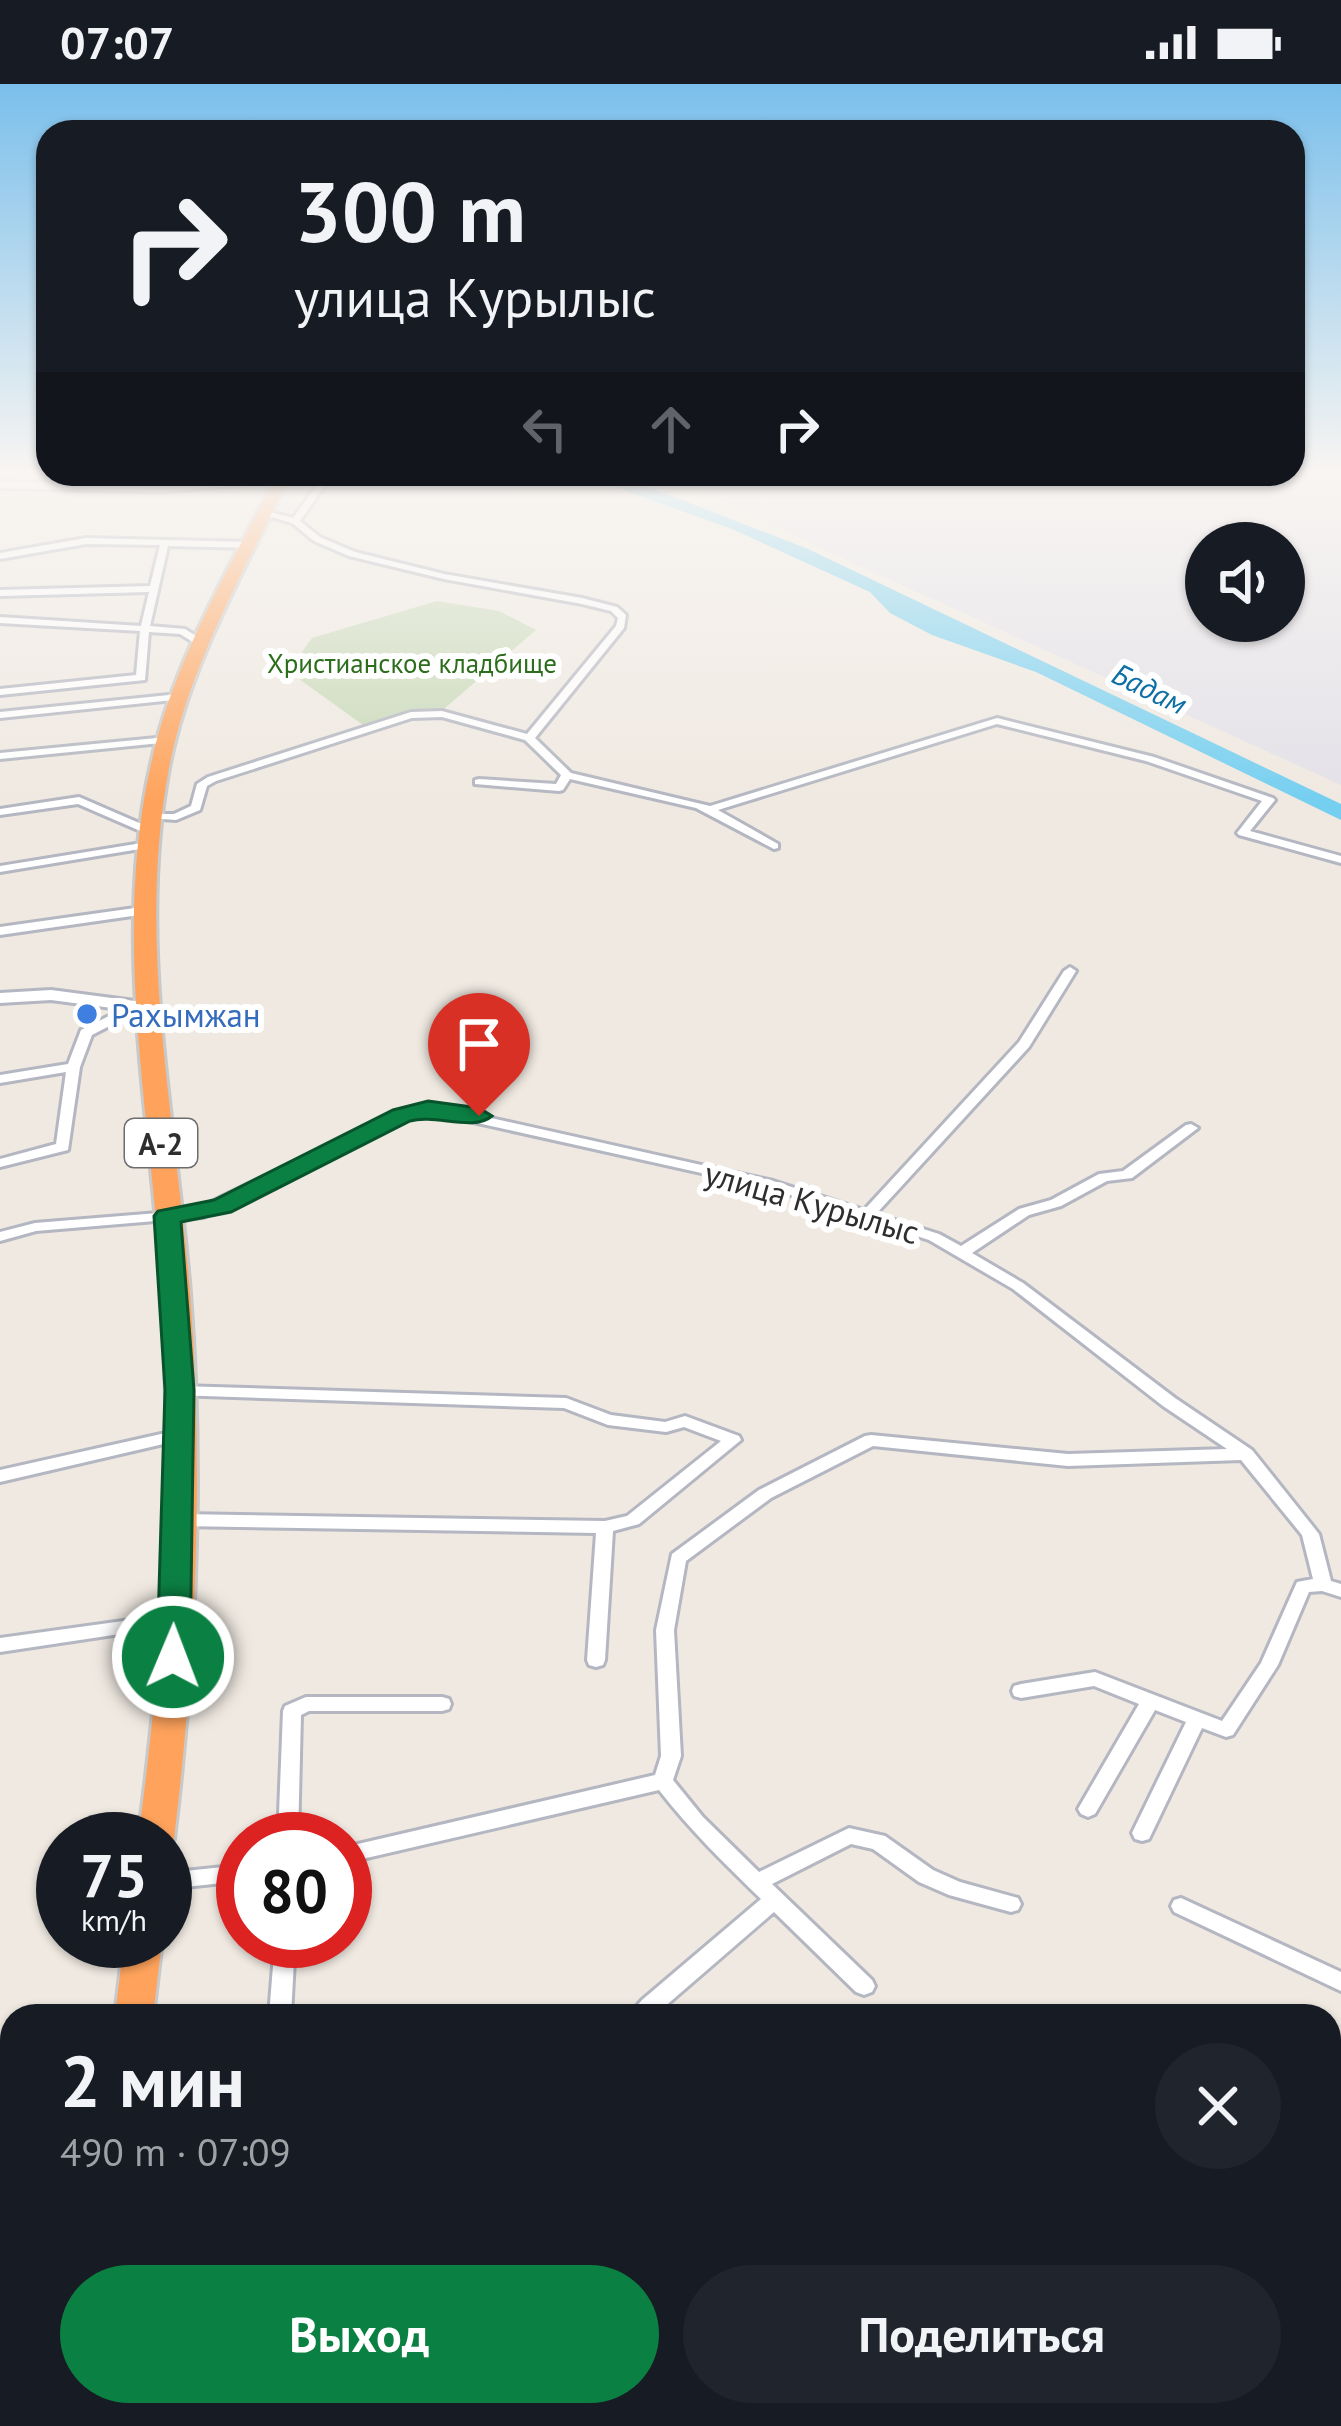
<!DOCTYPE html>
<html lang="ru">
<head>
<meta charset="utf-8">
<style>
  body { margin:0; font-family:"PT Sans",sans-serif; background:#20242c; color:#f1f3f6; height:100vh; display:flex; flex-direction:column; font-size:45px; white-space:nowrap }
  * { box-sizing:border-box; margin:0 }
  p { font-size:39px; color:#9ea1a6 }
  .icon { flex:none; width:66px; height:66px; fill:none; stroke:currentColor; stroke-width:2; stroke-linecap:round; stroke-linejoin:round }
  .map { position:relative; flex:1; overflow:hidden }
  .details { position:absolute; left:0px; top:1920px; width:1341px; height:423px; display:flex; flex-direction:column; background:#171b24; border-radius:36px 36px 0 0; box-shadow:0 3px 9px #0004 }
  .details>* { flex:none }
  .banner { position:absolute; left:36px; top:36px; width:1269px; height:366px; border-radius:36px; box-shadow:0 3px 9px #0004; background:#171b24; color:#f1f3f6; overflow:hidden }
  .controls { position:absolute; left:1185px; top:438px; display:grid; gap:24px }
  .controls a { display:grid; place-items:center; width:120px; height:120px; border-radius:50%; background:#171b24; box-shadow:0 3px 9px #0004; font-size:60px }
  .speed { position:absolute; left:36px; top:1728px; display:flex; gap:24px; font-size:60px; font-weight:700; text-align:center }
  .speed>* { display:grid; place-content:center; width:156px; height:156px; border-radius:50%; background:#171b24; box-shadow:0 3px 9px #0004; line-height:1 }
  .speed small { font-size:30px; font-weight:400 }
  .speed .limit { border:18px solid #d22; background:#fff; color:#111 }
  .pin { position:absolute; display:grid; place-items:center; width:102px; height:102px; color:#fff; margin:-123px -51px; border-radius:50% 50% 50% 0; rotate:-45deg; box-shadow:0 0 12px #0007 }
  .pin .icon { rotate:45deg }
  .me { position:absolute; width:132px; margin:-66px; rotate:1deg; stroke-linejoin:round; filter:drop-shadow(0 0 9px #0008) }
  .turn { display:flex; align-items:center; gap:42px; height:252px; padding:0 60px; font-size:54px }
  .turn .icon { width:156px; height:156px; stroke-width:2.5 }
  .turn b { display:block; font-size:84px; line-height:102px }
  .lanes { display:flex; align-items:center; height:114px; padding:0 60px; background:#0003; justify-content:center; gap:60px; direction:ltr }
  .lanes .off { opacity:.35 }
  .round { display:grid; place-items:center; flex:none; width:126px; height:126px; border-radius:63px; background:#20242c }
  .headline { display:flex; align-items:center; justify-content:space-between; height:204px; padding:0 60px }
  h1 { font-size:72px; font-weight:700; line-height:90px }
  .cta { display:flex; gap:24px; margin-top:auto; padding:24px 60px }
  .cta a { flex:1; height:138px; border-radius:72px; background:#0b8043; color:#fff; font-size:48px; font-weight:700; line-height:138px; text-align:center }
  .cta a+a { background:#20242c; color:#f1f3f6 }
  .status { display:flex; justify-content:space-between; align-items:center; height:84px; padding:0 60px; background:#171b24; direction:ltr }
  .status svg { height:33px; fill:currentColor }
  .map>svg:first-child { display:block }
  .industrial { fill:#e3e1e8; fill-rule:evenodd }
  .cemetery { fill:#c8d9b8 }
  .water { fill:#75cff0 }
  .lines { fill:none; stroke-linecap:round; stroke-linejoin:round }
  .street-casing { stroke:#b4b7c1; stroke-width:6 }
  .secondary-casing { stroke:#b4b7c1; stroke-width:6 }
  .highway-casing { stroke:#c9c9c9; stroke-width:6 }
  .street { fill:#fff; fill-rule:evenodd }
  .secondary { fill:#fff; fill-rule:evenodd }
  .highway { fill:#ffa35c; fill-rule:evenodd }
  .route { fill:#0b8043; stroke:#07532c; stroke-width:3 }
  .shop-dot { fill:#3f7fe0; stroke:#fff; stroke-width:4.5 }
  .labels { text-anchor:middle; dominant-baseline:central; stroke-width:12; stroke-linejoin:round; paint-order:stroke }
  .far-park-label { font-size:27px; fill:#2c6e1b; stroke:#fff }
  .far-water-label { font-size:30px; font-style:italic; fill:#0d6fa3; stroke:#fff }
  .shield { fill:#fff; stroke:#6d6d6d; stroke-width:3 }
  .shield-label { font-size:30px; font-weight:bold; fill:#2e2e2e }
  .shop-label { font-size:33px; fill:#366cbe; stroke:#fff; text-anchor:start }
  .street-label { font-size:33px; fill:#2e2e2e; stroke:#fff }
</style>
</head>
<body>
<div class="status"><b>07:07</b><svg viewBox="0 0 49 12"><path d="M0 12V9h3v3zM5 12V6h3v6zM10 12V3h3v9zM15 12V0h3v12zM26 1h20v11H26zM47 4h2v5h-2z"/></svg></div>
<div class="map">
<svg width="1341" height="2342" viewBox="0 0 1341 2342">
  <rect width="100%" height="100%" fill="#efe9e1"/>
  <path class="industrial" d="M 1325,389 L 1330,397 L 1341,398 L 1341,701 L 722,419 L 694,390 ZM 1206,459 L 1284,459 L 1284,537 L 1206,537 Z"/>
  <path class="cemetery" d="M 437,517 L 499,527 L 536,546 L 439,629 L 363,641 L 288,587 L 312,554 Z"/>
  <path class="water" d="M 578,390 L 615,390 L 808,465 L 1341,720 L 1341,736 L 1036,588 L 932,551 L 890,529 L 870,508 L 732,445 Z"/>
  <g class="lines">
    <defs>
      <path id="street" d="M 325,390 L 333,390 L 300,437 L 320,453 L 355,468 L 444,490 L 582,514 L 617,523 L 626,531 L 624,544 L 535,654 L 571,689 L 710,722 L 997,634 L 1154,673 L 1273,714 L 1275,716 L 1250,747 L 1341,772 L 1341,779 L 1239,751 L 1237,749 L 1262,717 L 1146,677 L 997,640 L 718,726 L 778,760 L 778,764 L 774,765 L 696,724 L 570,695 L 563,706 L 559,707 L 475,700 L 475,696 L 479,695 L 556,700 L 561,691 L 525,656 L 442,633 L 412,634 L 216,697 L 207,702 L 200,726 L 176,736 L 148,734 L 148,730 L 174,730 L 191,722 L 197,700 L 208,693 L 411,628 L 442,627 L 527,650 L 616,542 L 618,534 L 611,527 L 582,520 L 444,495 L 349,472 L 314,457 L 292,439 L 261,430 L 265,427 L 293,434 Z
        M 86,454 L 251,458 L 255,461 L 251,464 L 168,462 L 150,542 L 185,545 L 207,559 L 207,563 L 201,563 L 180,550 L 149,548 L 145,596 L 0,611 L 0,605 L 136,591 L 140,547 L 0,539 L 0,533 L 141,542 L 149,508 L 0,512 L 0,506 L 150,502 L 160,461 L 86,460 L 0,475 L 0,469 Z
        M 179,610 L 183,611 L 183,615 L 0,634 L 0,628 Z
        M 167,653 L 172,656 L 171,658 L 0,675 L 0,669 Z
        M 79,713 L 153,745 L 155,747 L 149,750 L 145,749 L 78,720 L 0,731 L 0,725 Z
        M 148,758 L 154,761 L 152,763 L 0,788 L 0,782 Z
        M 142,823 L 148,827 L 146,830 L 0,851 L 0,843 Z
        M 1070,883 L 1076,887 L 1029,963 L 876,1130 L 939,1150 L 961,1162 L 1019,1125 L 1051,1116 L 1099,1090 L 1123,1087 L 1186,1041 L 1191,1040 L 1198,1044 L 1132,1094 L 1107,1097 L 1061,1122 L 1029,1131 L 972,1169 L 1023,1199 L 1175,1314 L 1252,1366 L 1319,1450 L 1331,1497 L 1341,1500 L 1341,1513 L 1322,1507 L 1309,1508 L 1278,1581 L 1233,1651 L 1226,1653 L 1202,1644 L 1149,1755 L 1142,1757 L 1135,1755 L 1132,1749 L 1186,1638 L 1155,1626 L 1095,1730 L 1088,1733 L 1081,1730 L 1078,1725 L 1139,1620 L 1094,1602 L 1021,1614 L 1014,1612 L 1012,1607 L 1014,1602 L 1021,1600 L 1095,1588 L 1222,1637 L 1261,1579 L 1297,1498 L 1313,1495 L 1302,1451 L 1241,1376 L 1068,1382 L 873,1362 L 771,1414 L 686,1477 L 674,1546 L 681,1672 L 673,1696 L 703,1733 L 759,1788 L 849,1744 L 885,1752 L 933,1786 L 960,1798 L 1018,1814 L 1021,1820 L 1018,1826 L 1011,1828 L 949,1811 L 919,1798 L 873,1765 L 851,1760 L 772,1800 L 872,1896 L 875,1902 L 872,1908 L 864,1911 L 856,1908 L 774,1828 L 663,1924 L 667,1932 L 628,1932 L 642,1916 L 761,1815 C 725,1780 690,1746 659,1706 L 345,1779 L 345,1763 L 655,1691 L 661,1672 L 656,1546 L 672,1470 L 759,1406 L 865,1352 L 871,1351 L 1068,1370 L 1227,1365 L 1163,1322 L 1013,1205 L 929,1156 L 769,1104 L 428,1028 L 406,1034 L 203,1133 L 36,1147 L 0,1157 L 0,1148 L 35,1139 L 195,1126 L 396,1028 L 428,1020 L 773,1097 L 864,1126 L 1019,958 L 1064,887 Z
        M 135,919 L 140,920 L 141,923 L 140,926 L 92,951 L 80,983 L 68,1066 L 0,1083 L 0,1075 L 56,1060 L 66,988 L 0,999 L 0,991 L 68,980 L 81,946 Z
        M 180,1302 L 566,1314 L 611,1331 L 665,1338 L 685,1332 L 739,1352 L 741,1356 L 639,1440 L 613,1447 L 605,1576 L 603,1581 L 596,1583 L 589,1581 L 587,1576 L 596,1449 L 180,1442 L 174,1440 L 171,1436 L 174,1432 L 180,1430 L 605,1437 L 627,1432 L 721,1357 L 684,1343 L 666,1348 L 608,1341 L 564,1324 L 174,1311 L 172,1307 Z
        M 179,1346 L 185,1347 L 187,1351 L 185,1355 L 0,1398 L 0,1386 Z
        M 174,1530 L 180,1531 L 183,1536 L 180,1541 L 0,1568 L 0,1554 Z
        M 306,1613 L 442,1613 L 449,1615 L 451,1620 L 449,1625 L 442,1627 L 309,1627 L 301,1631 L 298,1755 L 278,1755 L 283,1627 L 285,1622 Z
        M 243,1781 L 243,1797 L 165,1805 L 165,1789 Z
        M 1181,1814 L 1341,1888 L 1341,1907 L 1174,1828 L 1171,1822 L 1174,1816 Z
        M 275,1857 L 295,1857 L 291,1932 L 269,1932 Z
        M 1341,2201 L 1341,2228 L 1329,2234 L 1329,2207 Z
        M 1329,2305 L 1341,2310 L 1341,2334 L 1329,2329 Z
        M 206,2331 L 232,2331 L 230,2342 L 204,2342 Z
        M 863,2331 L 895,2331 L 901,2333 L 905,2342 L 864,2342 L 861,2335 Z
        M 963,2331 L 1004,2331 L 1000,2340 L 995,2342 L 954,2342 L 958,2333 Z"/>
      <path id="secondary" d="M 281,392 L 287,395 L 285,397 L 162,408 L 0,404 L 0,398 L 162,400 Z
        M 51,906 L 150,919 L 159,924 L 150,929 L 51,916 L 0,919 L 0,909 Z"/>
      <path id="highway" d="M 277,390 L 291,390 C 246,484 189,580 169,684 C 136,859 176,1034 190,1209 C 204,1391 196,1574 174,1755 L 165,1766 L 165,1755 L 138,1755 C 163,1575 173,1394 162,1213 C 152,1036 111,856 151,680 C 173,577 230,483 277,390 Z
        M 124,1857 L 162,1857 L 153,1932 L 115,1932 Z
        M 60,2331 L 106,2331 L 105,2342 L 59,2342 Z"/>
    </defs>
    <use href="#street" class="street-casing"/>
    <use href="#secondary" class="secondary-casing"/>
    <use href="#highway" class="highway-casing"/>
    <use href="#street" class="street"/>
    <use href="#secondary" class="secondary"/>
    <use href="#highway" class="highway"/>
  </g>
  <linearGradient id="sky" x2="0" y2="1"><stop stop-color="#7abfeb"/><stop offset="0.54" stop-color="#f8f5f2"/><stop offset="1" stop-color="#f8f5f2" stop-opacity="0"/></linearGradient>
  <rect width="1341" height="717" fill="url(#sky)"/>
  <path class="route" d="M 428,1017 L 479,1024 L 492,1032 C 473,1048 436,1030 410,1037 L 231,1128 L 181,1138 L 194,1306 L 190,1573 L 185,1581 L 162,1581 L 157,1573 L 165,1306 L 154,1132 L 158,1127 L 214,1116 L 393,1026 Z"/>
  <circle class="shop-dot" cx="87" cy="930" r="12"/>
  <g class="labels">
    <g class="far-park-label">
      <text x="412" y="579">Христианское кладбище</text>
    </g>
    <g class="far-water-label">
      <text transform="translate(1150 604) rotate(26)">Бадам</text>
    </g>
    <rect class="shield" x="125" y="1035" width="72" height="48" rx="9"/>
    <g class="shield-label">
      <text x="161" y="1059">A-2</text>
    </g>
    <g class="shop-label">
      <text x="111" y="930">Рахымжан</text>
    </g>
    <g class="street-label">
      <text transform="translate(812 1118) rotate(16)">улица Курылыс</text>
    </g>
  </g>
</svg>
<div class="controls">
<a><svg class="icon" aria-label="sound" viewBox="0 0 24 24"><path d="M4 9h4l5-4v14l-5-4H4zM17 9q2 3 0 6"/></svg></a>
</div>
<div class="speed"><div>75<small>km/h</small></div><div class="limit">80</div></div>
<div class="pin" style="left:479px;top:1032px;background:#d93025"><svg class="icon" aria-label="arrive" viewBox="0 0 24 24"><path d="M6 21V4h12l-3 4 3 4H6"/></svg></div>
<svg class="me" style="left:173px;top:1573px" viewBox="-20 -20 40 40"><circle r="17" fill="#0b8043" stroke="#fff" stroke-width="3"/><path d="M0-11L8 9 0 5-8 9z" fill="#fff"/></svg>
<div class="banner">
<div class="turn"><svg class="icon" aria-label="right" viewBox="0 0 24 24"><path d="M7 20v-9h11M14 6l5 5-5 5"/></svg><div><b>300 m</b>улица Курылыс</div></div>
<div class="lanes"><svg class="icon off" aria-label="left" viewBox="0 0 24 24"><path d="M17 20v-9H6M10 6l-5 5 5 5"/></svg><svg class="icon off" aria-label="ahead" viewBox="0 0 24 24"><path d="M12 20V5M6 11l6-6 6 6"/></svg><svg class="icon" aria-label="right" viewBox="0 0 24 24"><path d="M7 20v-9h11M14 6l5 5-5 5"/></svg></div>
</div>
<section class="details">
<div class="headline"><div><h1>2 мин</h1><p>490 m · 07:09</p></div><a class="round"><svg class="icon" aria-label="close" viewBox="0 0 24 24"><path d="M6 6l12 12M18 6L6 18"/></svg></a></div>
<div class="cta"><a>Выход</a><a>Поделиться</a></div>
</section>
</div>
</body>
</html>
